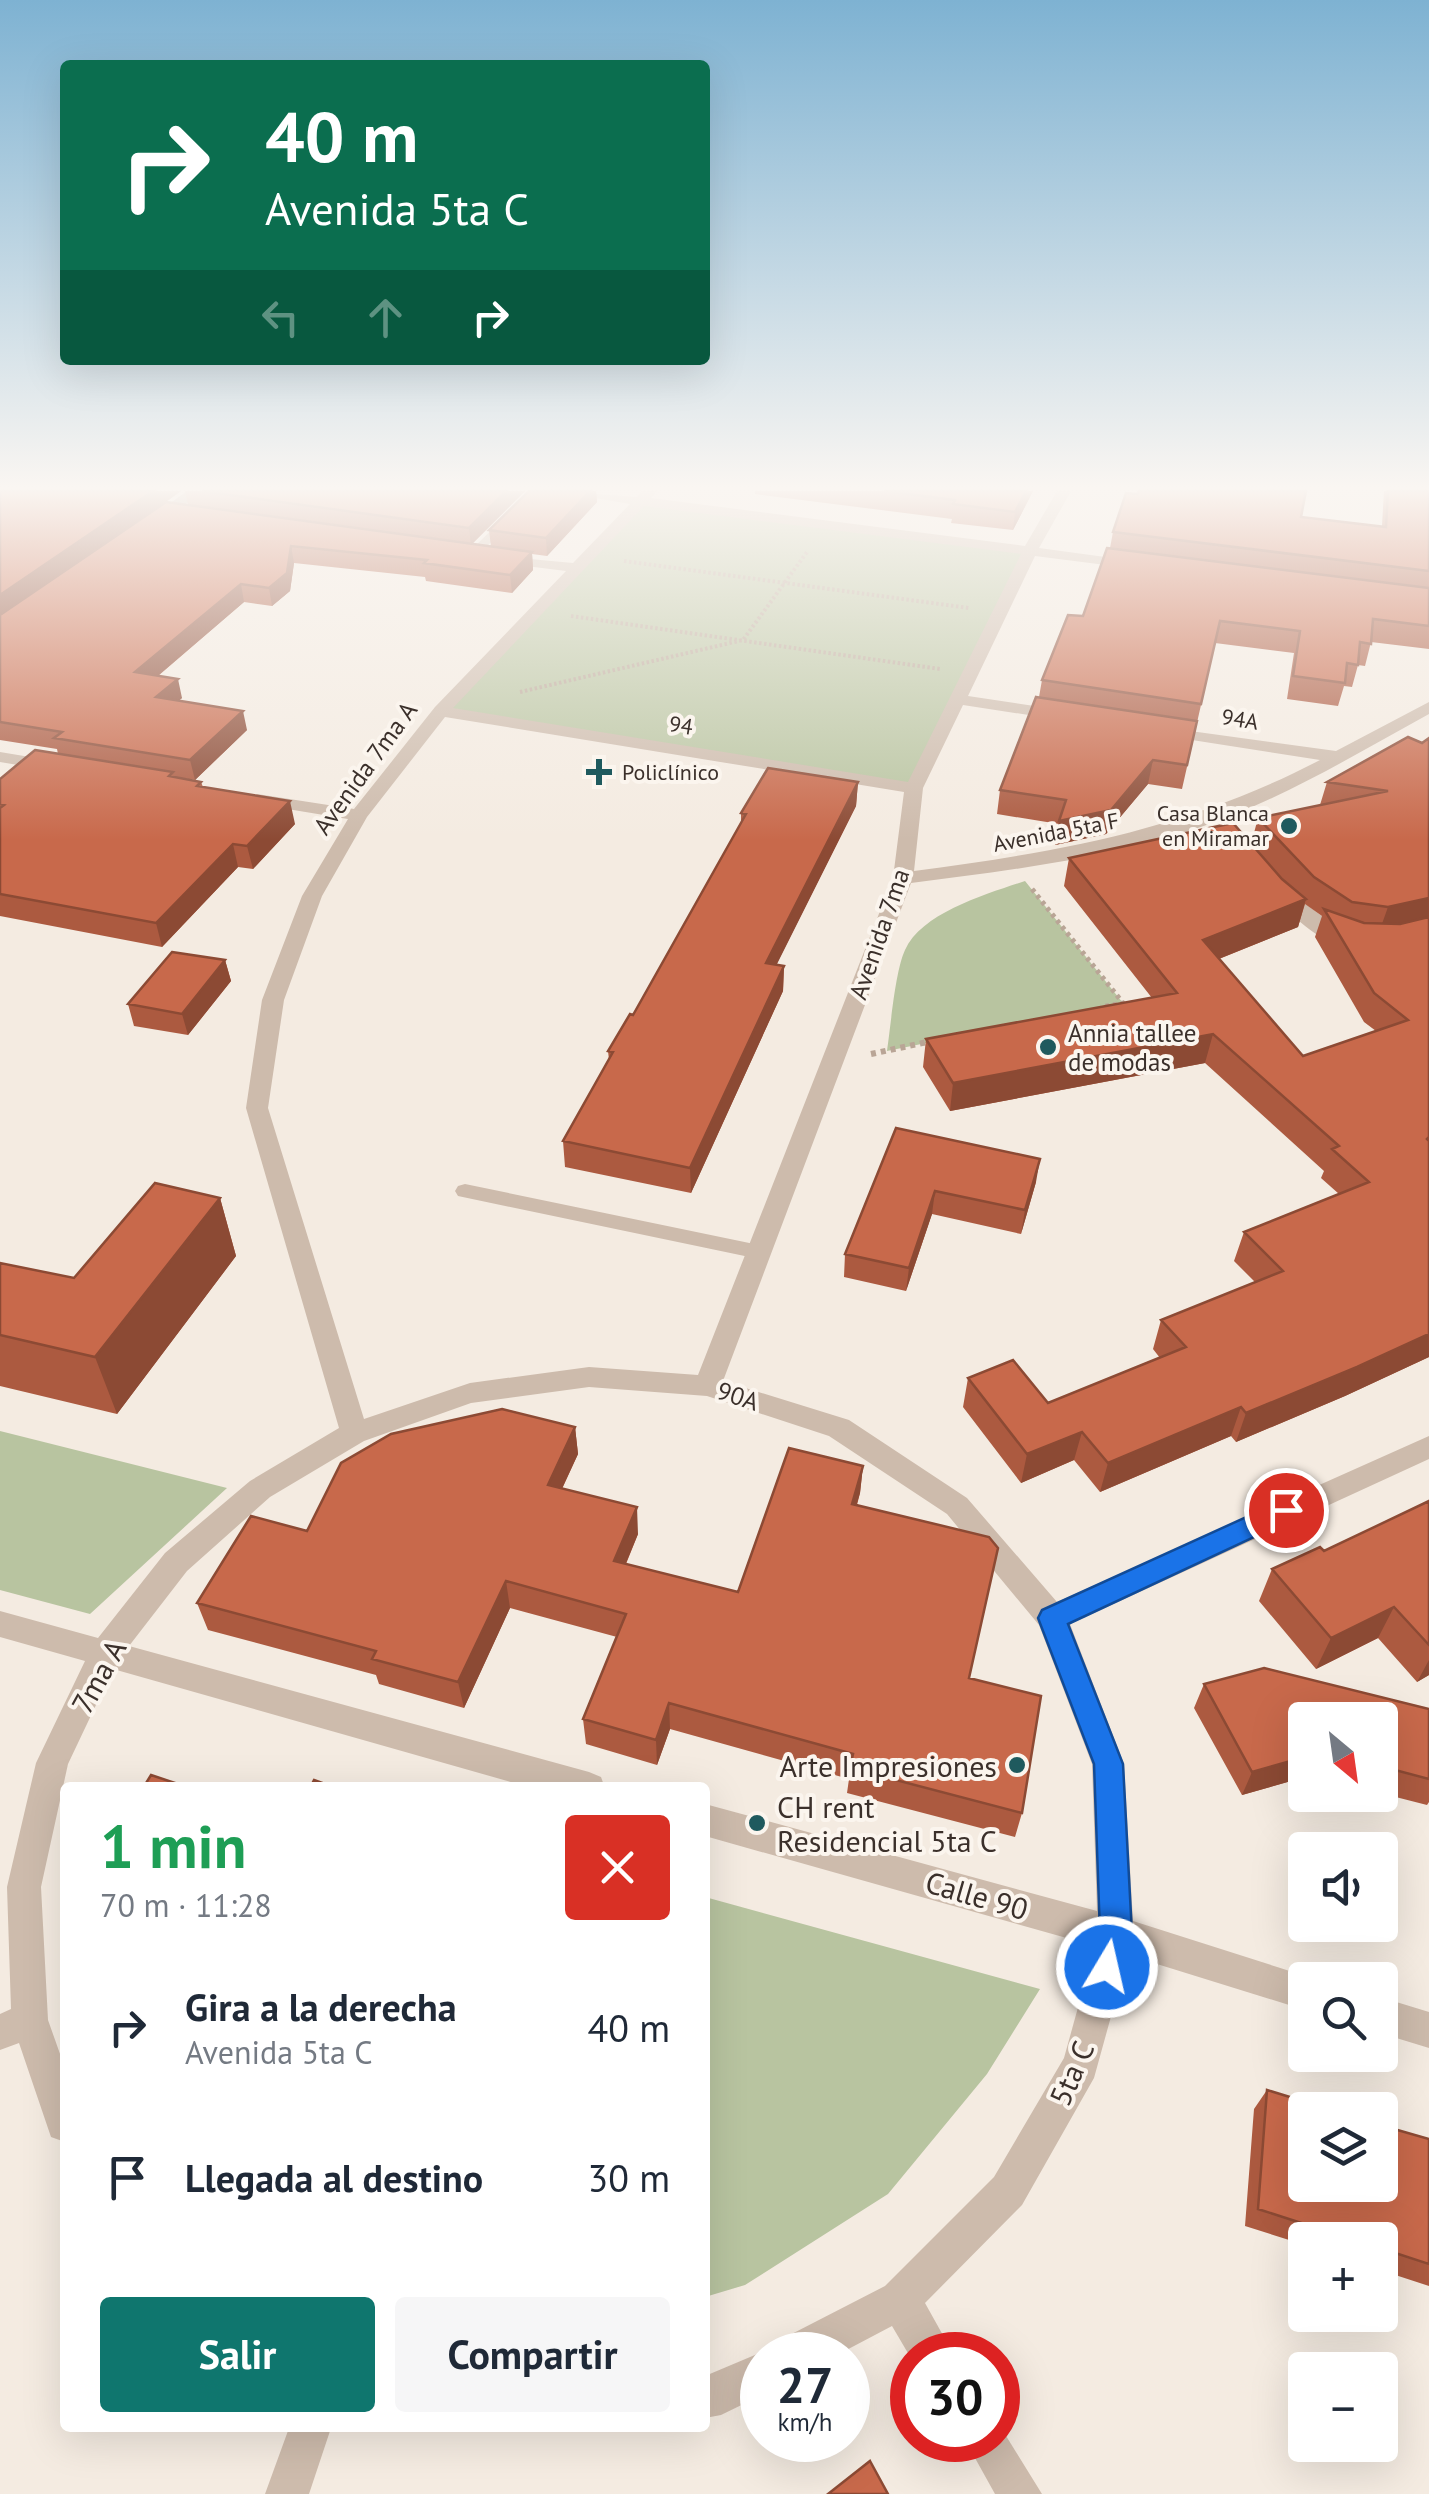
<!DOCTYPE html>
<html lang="es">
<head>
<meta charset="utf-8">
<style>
  body { margin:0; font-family:"PT Sans",sans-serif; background:#f6f6f7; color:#1f2937; height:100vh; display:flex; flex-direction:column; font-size:38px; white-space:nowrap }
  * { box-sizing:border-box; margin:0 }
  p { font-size:32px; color:#747a83 }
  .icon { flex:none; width:55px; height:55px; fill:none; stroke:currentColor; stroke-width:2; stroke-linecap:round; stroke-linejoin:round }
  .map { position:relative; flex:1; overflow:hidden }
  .drawer { position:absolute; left:60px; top:1782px; width:650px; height:650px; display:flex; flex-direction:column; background:#fff; border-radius:10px; box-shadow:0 10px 40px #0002 }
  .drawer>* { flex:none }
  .guide { position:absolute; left:60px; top:60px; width:650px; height:305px; border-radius:10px; box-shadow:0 10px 40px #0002; background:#0b6e4f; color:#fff; overflow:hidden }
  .needle { width:65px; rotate:151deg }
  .buttons { position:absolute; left:1288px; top:1702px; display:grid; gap:20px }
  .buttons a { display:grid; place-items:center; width:110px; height:110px; border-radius:10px; background:#fff; box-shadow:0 10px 40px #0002; font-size:50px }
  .speed { position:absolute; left:740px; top:2332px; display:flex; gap:20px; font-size:50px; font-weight:700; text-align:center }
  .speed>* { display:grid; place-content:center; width:130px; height:130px; border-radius:50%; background:#fff; box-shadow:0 10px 40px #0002; line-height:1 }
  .speed small { font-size:25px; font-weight:400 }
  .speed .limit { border:15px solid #d22; background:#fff; color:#111 }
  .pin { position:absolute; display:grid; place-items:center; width:85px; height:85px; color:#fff; margin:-42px; border:5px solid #fff; border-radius:50%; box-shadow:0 2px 10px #0007 }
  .me { position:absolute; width:110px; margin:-55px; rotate:9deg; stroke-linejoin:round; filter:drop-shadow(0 0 8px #0008) }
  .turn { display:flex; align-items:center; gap:35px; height:210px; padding:0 40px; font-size:45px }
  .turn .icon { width:130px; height:130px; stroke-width:2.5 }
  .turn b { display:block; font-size:70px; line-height:85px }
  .lanes { display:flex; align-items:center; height:95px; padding:0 40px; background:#0003; justify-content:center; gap:50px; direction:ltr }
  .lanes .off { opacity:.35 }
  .round { display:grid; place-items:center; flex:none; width:105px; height:105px; border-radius:10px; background:#f6f6f7 }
  .head { display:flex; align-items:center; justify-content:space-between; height:170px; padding:0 40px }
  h1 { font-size:60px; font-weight:700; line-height:75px; color:#1e9e55 }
  .cta { display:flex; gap:20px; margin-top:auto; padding:20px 40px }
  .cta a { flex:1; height:115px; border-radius:10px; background:#0f766e; color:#fff; font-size:40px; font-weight:700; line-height:115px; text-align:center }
  .cta a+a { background:#f6f6f7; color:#1f2937 }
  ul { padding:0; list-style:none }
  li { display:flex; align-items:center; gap:30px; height:150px; padding:0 40px }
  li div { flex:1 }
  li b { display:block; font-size:38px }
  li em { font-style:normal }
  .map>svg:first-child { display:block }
  .green { fill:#b8c4a0 }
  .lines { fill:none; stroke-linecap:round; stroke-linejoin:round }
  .path-far2 { stroke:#b9a596; stroke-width:4; stroke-dasharray:2.5 2.5; stroke-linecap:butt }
  .path-far1 { stroke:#b9a596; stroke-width:5; stroke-dasharray:4 4; stroke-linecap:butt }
  .path { stroke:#b9a596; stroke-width:6; stroke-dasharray:5 5; stroke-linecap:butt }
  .service { fill:#cdbbac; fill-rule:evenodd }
  .minor { fill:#cdbbac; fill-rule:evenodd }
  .secondary { fill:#a18a7d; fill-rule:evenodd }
  .wall { fill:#ac5a40; fill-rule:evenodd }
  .shaded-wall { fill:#8c4a34 }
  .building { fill:#c8694b; stroke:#8c4a34; stroke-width:2.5 }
  .route { fill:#1a73e8; stroke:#114b97; stroke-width:2.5 }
  .poi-dot { fill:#1f5a5e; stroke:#fbf5ee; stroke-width:4 }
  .labels { text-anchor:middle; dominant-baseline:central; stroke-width:8; stroke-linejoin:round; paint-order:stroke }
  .far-street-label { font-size:22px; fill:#3b302b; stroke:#fbf5ee }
  .far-poi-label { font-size:22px; fill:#3b302b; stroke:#fbf5ee; text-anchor:start }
  .street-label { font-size:25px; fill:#3b302b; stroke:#fbf5ee }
  .poi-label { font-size:25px; fill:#3b302b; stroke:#fbf5ee; text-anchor:start }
  .near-street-label { font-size:30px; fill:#3b302b; stroke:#fbf5ee }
  .near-poi-label { font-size:30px; fill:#3b302b; stroke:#fbf5ee; text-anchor:end }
</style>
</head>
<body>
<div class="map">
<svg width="1429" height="2494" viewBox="0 0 1429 2494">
  <rect width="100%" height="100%" fill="#f4ebe1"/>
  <path class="green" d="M 639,501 L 1030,551 L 914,788 L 441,711 Z
    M 1025,881 L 1123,1003 L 887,1051 C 891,1024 895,972 905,950 C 922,912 990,893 1025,881 Z
    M 0,1431 L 227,1488 L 90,1614 L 0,1590 Z
    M 705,1897 L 1040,1989 L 987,2074 L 888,2194 L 745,2285 L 705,2297 Z"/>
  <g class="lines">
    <path class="path-far2" d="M 624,561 L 969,608
      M 571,616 L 940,669
      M 520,692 L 743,640 L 807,552"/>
    <path class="path-far1" d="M 1032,889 L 1123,1003 L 1101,1007"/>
    <path class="path" d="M 871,1054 L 932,1041"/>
    <path class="service" d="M 531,491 L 543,491 L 476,557 L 468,557 L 468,553 Z
      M 465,1184 L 759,1245 L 769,1252 L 759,1259 L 458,1196 L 455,1191 L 458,1186 Z"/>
    <path class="minor" d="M 555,491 L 637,497 L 642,491 L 657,491 L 651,498 L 1025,546 L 1057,491 L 1071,491 L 1039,548 L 1142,562 L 1142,568 L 1137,569 L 1035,556 L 968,696 L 1061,710 L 1069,715 L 1061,720 L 963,705 L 923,788 L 914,871 C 1060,852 1188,829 1320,760 L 1160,735 L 1154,734 L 1154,726 L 1336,751 L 1429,702 L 1429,714 C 1360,752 1292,793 1218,821 C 1119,857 1014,870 911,883 L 723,1381 L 849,1420 L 967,1498 L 1057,1602 L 1429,1436 L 1429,1459 L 1070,1624 L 1124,1764 L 1133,1921 L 1318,1980 L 1305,1980 L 1305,2010 L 1128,1955 L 1094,2078 L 1022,2205 L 925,2303 L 954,2355 L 912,2355 L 912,2360 L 892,2326 L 837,2355 L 774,2355 L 780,2340 L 885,2286 L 994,2177 L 1064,2058 L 1095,1946 L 705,1836 L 705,1804 L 1097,1911 L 1092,1764 L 1039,1625 L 947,1514 L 829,1436 L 707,1396 L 589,1387 L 471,1403 L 364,1441 L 270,1497 L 187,1571 L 129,1646 L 589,1772 L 601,1777 L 605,1788 L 532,1788 L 113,1669 L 68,1764 L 41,1887 L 48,2020 L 65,2068 L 65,2142 L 51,2137 L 19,2043 L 0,2050 L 0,2014 L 11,2009 L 7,1887 L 36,1763 L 85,1661 L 0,1637 L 0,1611 L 98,1638 L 165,1553 L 250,1481 L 339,1428 L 246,1108 L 262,1000 L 302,896 L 348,819 L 257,804 L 248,799 L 257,794 L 354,809 L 435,707 L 566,571 L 501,563 L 496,562 L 496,556 L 573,563 L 630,504 ZM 644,506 L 1021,554 L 908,782 L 453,708 ZM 445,717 L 904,792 L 893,878 L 698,1375 L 589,1367 L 470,1383 L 364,1419 L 268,1108 L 284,1000 L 322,896 L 367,817 Z
      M 0,752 L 54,761 L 63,766 L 54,771 L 0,762 Z
      M 1280,885 L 1353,939 L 1353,947 C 1328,952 1285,910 1270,891 Z
      M 1380,1997 L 1429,2012 L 1429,2048 L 1380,2033 Z
      M 762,2352 L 769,2355 L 762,2355 L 762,2395 L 721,2415 L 705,2418 L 705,2376 Z
      M 998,2423 L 1042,2494 L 995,2494 L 965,2440 L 998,2440 Z
      M 289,2428 L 331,2428 L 309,2494 L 265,2494 Z"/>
    <path class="secondary" d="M 187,491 L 203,491 L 157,526 L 147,526 L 147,520 Z"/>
  </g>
  <path class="wall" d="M 0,491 L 181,491 L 166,502 L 188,505 L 185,491 L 525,491 L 472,544 L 491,547 L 489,530 L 529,491 L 596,491 L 597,502 L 547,556 L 532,554 L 533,570 L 512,593 L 426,581 L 425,577 L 294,563 L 290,591 L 272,606 L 244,602 L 158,676 L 182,698 L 179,700 L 247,730 L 195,780 L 174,777 L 201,782 L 203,787 L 295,824 L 253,869 L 238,867 L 162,947 L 0,916 L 0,779 L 58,754 L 57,749 L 0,740 Z
    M 755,491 L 1033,491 L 1013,530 L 951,523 L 952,519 L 755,494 Z
    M 1384,491 L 1429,491 L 1429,649 L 1371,642 L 1365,666 L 1358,665 L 1352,687 L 1344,686 L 1338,706 L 1287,699 L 1294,653 L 1215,643 L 1182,789 L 1148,784 L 1106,834 L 1055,845 L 1059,824 L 997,814 L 1000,790 L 1039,697 L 1042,680 L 1083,616 L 1110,548 L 1113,532 L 1301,517 L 1382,526 Z
    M 1429,738 L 1429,1357 L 1345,1396 L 1236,1442 L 1231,1436 L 1100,1492 L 1074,1460 L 1021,1483 L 963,1407 L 968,1378 L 1048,1403 L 1160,1358 L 1153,1349 L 1161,1320 L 1255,1282 L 1234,1261 L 1244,1232 L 1339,1194 L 1321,1178 L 1324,1171 L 1205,1063 L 950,1111 L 923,1067 L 926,1039 L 1152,998 L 1064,886 L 1069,858 L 1251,844 L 1258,818 L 1320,805 L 1327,782 L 1422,743 ZM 1305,904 L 1322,916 L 1315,937 L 1364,1022 L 1376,1031 L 1303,1056 L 1219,959 L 1298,927 Z
    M 858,782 L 856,806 L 776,965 L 784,966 L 783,991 L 691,1193 L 565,1167 L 563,1141 L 609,1060 L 608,1051 L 633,1015 L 741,823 L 741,813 Z
    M 225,960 L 231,981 L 188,1035 L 134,1026 L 128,1004 Z
    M 896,1128 L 1036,1182 L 1021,1234 L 932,1214 L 906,1291 L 844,1277 L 845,1254 Z
    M 220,1198 L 236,1256 L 117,1414 L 0,1386 L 0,1263 L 74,1278 Z
    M 575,1427 L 578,1454 L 562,1489 L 638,1534 L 626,1564 L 738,1592 L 863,1466 L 860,1493 L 857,1505 L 969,1678 L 1022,1813 L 1015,1837 L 847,1793 L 849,1779 L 670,1729 L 657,1765 L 586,1744 L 583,1719 L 617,1637 L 510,1608 L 464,1708 L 379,1684 L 376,1675 L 208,1630 L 197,1603 L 307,1531 Z
    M 1429,1501 L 1429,1675 L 1417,1682 L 1378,1638 L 1316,1669 L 1259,1601 L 1272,1569 L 1324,1551 Z
    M 1204,1684 L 1429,1709 L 1429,1802 L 1427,1805 L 1380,1793 L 1380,1720 L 1305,1720 L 1305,1777 L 1242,1795 L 1194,1708 Z
    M 1267,2090 L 1429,2139 L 1429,2286 L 1380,2270 L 1380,2240 L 1305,2240 L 1305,2245 L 1245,2226 L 1254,2109 Z"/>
  <path class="shaded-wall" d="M 153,491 L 181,491 L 0,617 L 0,595 Z
    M 506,491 L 525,491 L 471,545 L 469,528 Z
    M 590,491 L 596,491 L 597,502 L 547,556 L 546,538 Z
    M 1026,491 L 1033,491 L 1013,530 L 1015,512 Z
    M 291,546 L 294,563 L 290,591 L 272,606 L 269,588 Z
    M 532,552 L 533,570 L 512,593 L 510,575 Z
    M 241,584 L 244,602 L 140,691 L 135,672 Z
    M 178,679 L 182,698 L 161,716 L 156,697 Z
    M 243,711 L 247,730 L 195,780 L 190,760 Z
    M 1153,760 L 1148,784 L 1106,834 L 1055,845 L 1059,821 Z
    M 858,782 L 856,806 L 765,988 L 766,963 Z
    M 290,801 L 295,824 L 253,869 L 247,846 Z
    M 233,844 L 238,867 L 162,947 L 156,923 Z
    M 1429,898 L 1429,924 L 1378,935 L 1388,907 Z
    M 1306,899 L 1298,927 L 1196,968 L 1203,940 Z
    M 225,960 L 231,981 L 188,1035 L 182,1014 Z
    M 784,966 L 783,991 L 691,1193 L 690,1168 Z
    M 1213,1034 L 1205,1063 L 950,1111 L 953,1083 Z
    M 1040,1159 L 1036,1182 L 1021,1234 L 1025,1210 Z
    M 935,1191 L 932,1214 L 906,1291 L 909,1268 Z
    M 220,1198 L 236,1256 L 117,1414 L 95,1357 Z
    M 1429,1334 L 1429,1357 L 1345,1396 L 1236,1442 L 1246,1413 Z
    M 1241,1407 L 1231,1436 L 1100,1492 L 1108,1463 Z
    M 575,1427 L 578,1454 L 551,1512 L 548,1485 Z
    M 1082,1432 L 1074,1460 L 1021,1483 L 1027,1454 Z
    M 863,1466 L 860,1493 L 849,1530 L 852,1504 Z
    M 637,1507 L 638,1534 L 616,1587 L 614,1561 Z
    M 506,1581 L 510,1608 L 464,1708 L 458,1682 Z
    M 1394,1607 L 1378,1638 L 1316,1669 L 1331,1638 Z
    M 1429,1660 L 1429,1675 L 1417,1682 Z
    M 669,1703 L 670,1729 L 657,1765 L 656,1740 Z
    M 1305,1757 L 1305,1777 L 1242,1795 L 1252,1772 Z"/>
  <path class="building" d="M 0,491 L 153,491 L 0,595 Z
    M 202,491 L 506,491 L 469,528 Z
    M 529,491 L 590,491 L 546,538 L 489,530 Z
    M 884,491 L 1026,491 L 1015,512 L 953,504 L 955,500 Z
    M 1139,491 L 1306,491 L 1301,517 L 1386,527 L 1388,491 L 1429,491 L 1429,571 L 1113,532 L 1126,493 L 1137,494 Z
    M 166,502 L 532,552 L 510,575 L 424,563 L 427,560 L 291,546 L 287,573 L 269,588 L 241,584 L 135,672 L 178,679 L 156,697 L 243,711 L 190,760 L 54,738 L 62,732 L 0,722 L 0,615 Z
    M 1107,548 L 1429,588 L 1429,626 L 1373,619 L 1371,644 L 1360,642 L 1358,665 L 1347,663 L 1345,683 L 1293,676 L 1300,631 L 1220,621 L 1201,704 L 1042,680 L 1068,615 L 1083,616 Z
    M 1036,697 L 1197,721 L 1187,765 L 1153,760 L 1111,810 L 1059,821 L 1066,800 L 1000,790 Z
    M 1408,737 L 1422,743 L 1429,738 L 1429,898 L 1388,907 L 1352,902 L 1314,877 L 1258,818 L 1388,791 L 1327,782 Z
    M 35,750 L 173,772 L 169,776 L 201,782 L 197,786 L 290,801 L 247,846 L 233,844 L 156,923 L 0,894 L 0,808 L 4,805 L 0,804 L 0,779 Z
    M 768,768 L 858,782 L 766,963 L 784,966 L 690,1168 L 563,1141 L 613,1052 L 608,1051 L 630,1014 L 633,1015 L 746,814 L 741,813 Z
    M 1233,823 L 1282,879 L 1306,899 L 1203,940 L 1303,1056 L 1408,1020 L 1374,993 L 1324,909 L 1364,923 L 1400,924 L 1429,917 L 1429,1137 L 1427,1139 L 1429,1141 L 1429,1334 L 1357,1367 L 1246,1413 L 1241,1407 L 1108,1463 L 1082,1432 L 1027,1454 L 968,1378 L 1013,1360 L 1048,1403 L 1186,1347 L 1161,1320 L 1283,1271 L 1244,1232 L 1369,1182 L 1332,1149 L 1339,1146 L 1213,1034 L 953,1083 L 926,1039 L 1177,993 L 1069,858 Z
    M 172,952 L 225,960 L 182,1014 L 128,1004 Z
    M 896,1128 L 1040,1159 L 1025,1210 L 935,1191 L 909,1268 L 845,1254 Z
    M 155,1183 L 220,1198 L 95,1357 L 0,1335 L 0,1263 L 74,1278 Z
    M 502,1409 L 575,1427 L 548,1485 L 637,1507 L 614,1561 L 738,1592 L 789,1448 L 863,1466 L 852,1504 L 989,1537 L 998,1548 L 969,1678 L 1041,1696 L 1022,1813 L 850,1768 L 853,1754 L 669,1703 L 656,1740 L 583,1719 L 626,1614 L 506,1581 L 458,1682 L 372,1659 L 376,1651 L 197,1603 L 251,1516 L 307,1531 L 341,1463 L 391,1434 Z
    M 1429,1501 L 1429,1645 L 1394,1607 L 1331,1638 L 1272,1569 L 1320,1547 L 1324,1551 Z
    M 1264,1668 L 1429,1709 L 1429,1779 L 1380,1766 L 1380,1720 L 1305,1720 L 1305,1757 L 1252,1772 L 1204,1684 Z
    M 151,1775 L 190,1788 L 143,1788 Z
    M 314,1780 L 336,1788 L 310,1788 Z
    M 1267,2090 L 1332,2110 L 1305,2110 L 1305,2185 L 1380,2185 L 1380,2125 L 1429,2139 L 1429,2264 L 1380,2248 L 1380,2240 L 1354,2240 L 1258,2209 Z
    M 870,2461 L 888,2494 L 828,2494 Z"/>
  <linearGradient id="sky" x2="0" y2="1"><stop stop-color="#7eb2d2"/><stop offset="0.58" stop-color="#faf6f2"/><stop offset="1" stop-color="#faf6f2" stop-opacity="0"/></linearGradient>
  <rect width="1429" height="840" fill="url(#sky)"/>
  <path class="route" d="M 1286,1499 L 1295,1503 L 1299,1510 L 1295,1518 L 1068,1624 L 1123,1764 L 1132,1934 L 1119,1978 L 1107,1983 L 1095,1978 L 1091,1967 L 1100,1934 L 1094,1764 L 1038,1618 L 1042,1610 Z"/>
  <g class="poi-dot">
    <path d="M594 757h10v10h10v10h-10v10h-10v-10h-10v-10h10z"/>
    <circle cx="1289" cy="826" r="10"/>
    <circle cx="1048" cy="1047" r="10"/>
    <circle cx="1017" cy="1765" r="10"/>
    <circle cx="757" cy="1823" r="10"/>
  </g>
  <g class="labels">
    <g class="far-street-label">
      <text transform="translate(1240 719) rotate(9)">94A</text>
      <text transform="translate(681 725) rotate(9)">94</text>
      <text transform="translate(1056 832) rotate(-11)">Avenida 5ta F</text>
    </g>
    <g class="far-poi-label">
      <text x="622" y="772">Policlínico</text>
      <text x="1269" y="813" text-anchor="end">Casa Blanca<tspan x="1269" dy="25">en Miramar</tspan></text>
    </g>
    <g class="street-label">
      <text transform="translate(365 768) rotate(-54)">Avenida 7ma A</text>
      <text transform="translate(879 934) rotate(-71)">Avenida 7ma</text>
      <text transform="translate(738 1396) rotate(18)">90A</text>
    </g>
    <g class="poi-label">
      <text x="1068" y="1033">Annia tallee<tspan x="1068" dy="29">de modas</tspan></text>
    </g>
    <g class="near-street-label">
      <text transform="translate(98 1676) rotate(-61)">7ma A</text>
      <text transform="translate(977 1895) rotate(16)">Calle 90</text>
      <text transform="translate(1071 2073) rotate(-66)">5ta C</text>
    </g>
    <g class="near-poi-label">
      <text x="997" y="1765">Arte Impresiones</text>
      <text x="777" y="1806" text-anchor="start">CH rent<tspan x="777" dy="34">Residencial 5ta C</tspan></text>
    </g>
  </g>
</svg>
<div class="buttons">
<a><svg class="needle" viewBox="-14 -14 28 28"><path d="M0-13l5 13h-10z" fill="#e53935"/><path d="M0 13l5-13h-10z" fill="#747a83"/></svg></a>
<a><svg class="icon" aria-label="sound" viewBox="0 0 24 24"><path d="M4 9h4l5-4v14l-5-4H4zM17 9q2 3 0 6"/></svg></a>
<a><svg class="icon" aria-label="search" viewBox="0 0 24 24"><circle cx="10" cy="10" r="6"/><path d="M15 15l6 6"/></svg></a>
<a><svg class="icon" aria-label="layers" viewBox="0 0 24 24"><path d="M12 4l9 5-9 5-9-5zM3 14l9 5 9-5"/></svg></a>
<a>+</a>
<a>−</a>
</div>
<div class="speed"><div>27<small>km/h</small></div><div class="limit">30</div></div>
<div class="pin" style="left:1286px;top:1510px;background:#d93025"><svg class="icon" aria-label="arrive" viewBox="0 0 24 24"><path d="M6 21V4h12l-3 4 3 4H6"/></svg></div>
<svg class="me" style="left:1107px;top:1967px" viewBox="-20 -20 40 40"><circle r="17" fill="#1a73e8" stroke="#fff" stroke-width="3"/><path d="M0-11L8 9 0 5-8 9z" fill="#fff"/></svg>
<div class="guide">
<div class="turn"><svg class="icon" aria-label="right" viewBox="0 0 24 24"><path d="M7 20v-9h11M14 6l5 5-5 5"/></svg><div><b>40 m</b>Avenida 5ta C</div></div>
<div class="lanes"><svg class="icon off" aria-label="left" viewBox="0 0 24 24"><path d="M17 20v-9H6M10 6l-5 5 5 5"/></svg><svg class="icon off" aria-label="ahead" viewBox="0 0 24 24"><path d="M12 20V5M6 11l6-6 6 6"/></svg><svg class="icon" aria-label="right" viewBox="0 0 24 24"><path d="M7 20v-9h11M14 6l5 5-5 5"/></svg></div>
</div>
<section class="drawer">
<div class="head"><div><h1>1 min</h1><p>70 m · 11:28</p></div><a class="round" style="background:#d93025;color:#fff"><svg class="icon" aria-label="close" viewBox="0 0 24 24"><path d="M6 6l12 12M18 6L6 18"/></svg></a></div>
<ul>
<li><svg class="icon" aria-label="right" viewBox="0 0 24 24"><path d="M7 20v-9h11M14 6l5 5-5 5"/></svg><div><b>Gira a la derecha</b><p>Avenida 5ta C</p></div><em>40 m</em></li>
<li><svg class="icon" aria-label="arrive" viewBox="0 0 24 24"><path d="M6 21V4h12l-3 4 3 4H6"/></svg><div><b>Llegada al destino</b></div><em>30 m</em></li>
</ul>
<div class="cta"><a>Salir</a><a>Compartir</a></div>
</section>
</div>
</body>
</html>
